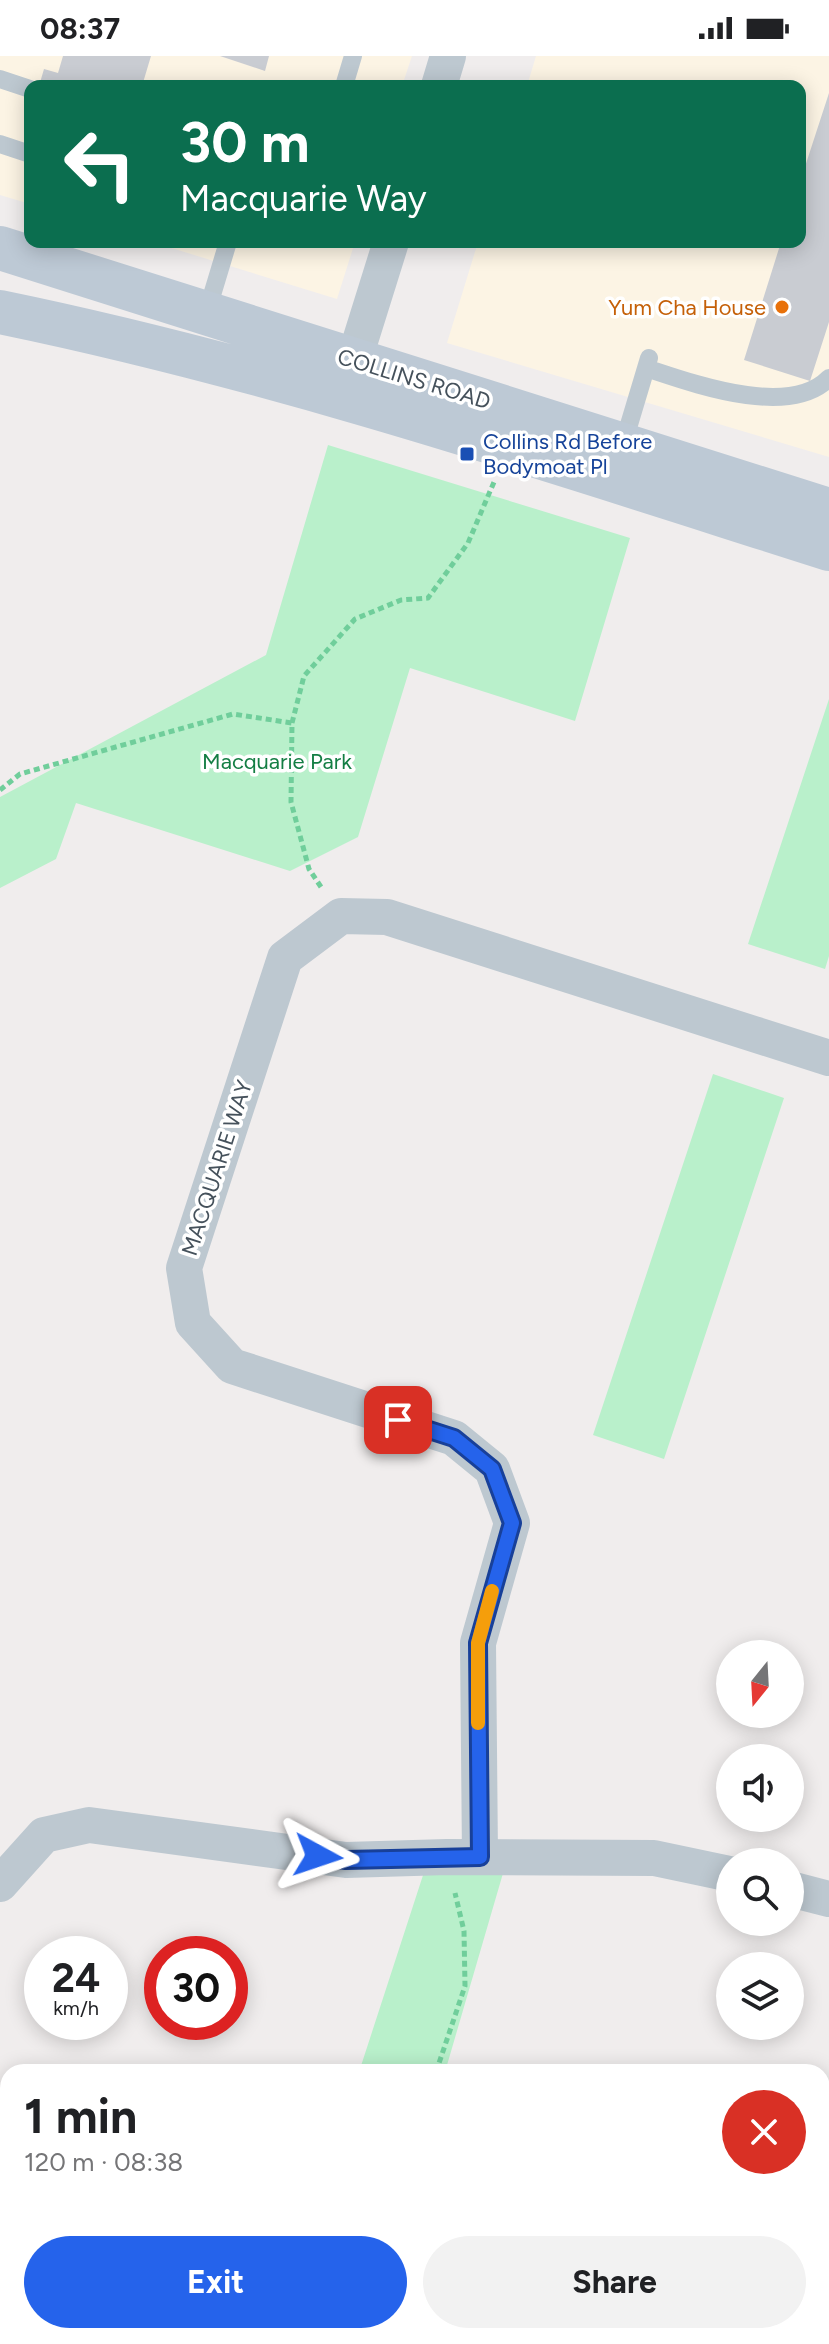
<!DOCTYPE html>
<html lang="en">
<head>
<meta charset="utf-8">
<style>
  body { margin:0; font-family:Figtree,sans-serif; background:#f2f2f2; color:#202124; height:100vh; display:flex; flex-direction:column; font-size:30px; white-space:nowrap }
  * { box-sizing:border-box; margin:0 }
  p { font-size:26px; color:#757577 }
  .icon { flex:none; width:44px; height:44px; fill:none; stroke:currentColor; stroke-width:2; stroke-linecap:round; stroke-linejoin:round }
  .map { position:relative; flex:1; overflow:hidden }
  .sheet { position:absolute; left:0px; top:2008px; width:830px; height:280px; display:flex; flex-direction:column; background:#fff; border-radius:24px 24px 0 0; box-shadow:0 4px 20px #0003 }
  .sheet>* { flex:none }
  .hud { position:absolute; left:24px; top:24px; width:782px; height:168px; border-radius:16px; box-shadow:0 4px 20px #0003; background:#0b6e4f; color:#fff; overflow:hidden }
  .needle { width:52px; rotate:198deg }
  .controls { position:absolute; left:716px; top:1584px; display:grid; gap:16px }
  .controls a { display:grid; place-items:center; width:88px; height:88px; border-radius:50%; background:#fff; box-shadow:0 4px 20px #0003; font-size:40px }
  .speed { position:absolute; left:24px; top:1880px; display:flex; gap:16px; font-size:40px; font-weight:700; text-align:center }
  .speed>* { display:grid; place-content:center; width:104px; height:104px; border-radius:50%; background:#fff; box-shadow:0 4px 20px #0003; line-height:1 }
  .speed small { font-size:20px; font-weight:400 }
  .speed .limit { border:12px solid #d22; background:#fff; color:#111 }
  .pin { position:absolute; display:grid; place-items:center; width:68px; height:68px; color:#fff; margin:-34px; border-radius:16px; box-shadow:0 4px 12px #0006 }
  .me { position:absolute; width:88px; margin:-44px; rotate:95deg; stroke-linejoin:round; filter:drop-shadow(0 0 6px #0008) }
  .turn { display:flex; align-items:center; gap:28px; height:168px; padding:0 24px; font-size:36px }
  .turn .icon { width:104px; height:104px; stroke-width:2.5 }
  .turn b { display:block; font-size:56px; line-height:68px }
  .round { display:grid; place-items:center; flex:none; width:84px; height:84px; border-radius:42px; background:#f2f2f2 }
  .headline { display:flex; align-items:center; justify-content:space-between; height:136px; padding:0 24px }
  h1 { font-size:48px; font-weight:700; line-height:60px }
  .cta { display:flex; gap:16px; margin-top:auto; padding:16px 24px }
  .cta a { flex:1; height:92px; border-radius:48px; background:#2563eb; color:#fff; font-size:32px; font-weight:700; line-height:92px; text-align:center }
  .cta a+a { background:#f2f2f2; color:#202124 }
  .status { display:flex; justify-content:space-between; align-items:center; height:56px; padding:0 40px; background:#fff; direction:ltr }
  .status svg { height:22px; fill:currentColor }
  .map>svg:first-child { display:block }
  .commercial { fill:#fcf4e4 }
  .green { fill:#b9f0cb }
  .building { fill:#c9ccd2 }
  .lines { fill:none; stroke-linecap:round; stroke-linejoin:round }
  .path { stroke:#70ce9b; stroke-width:5; stroke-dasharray:6 4; stroke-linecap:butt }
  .service { stroke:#bdc8d0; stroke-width:18 }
  .minor { stroke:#bdc8d0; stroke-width:36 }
  .secondary { stroke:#bdc9d5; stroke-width:44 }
  .route-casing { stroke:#184099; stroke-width:20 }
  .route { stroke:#2563eb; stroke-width:14 }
  .slow { stroke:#f59e0b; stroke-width:14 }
  .food-dot { fill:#e8710a; stroke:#fff; stroke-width:3 }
  .transit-dot { fill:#1a4fb4; stroke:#fff; stroke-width:3 }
  .labels { text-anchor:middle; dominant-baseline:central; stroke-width:7; stroke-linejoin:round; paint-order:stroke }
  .food-label { font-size:22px; fill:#c56008; stroke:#fff; text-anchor:end }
  .street-label { font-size:22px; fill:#45515b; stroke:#fff }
  .transit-label { font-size:22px; fill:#164399; stroke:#fff; text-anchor:start }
  .park-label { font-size:22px; fill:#147e44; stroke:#fff }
</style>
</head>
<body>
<div class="status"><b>08:37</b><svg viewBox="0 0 49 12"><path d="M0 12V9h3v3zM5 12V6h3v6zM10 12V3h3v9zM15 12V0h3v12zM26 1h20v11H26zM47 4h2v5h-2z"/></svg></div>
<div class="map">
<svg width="829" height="2288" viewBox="0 0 829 2288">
  <rect width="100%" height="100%" fill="#f0eded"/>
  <path class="commercial" d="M 0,0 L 412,0 L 402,30 L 30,30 L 30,148 L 0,139 Z
    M 536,0 L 829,0 L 829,401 L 447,287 L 478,186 L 800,186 L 800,30 L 527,30 Z
    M 152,186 L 355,186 L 337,243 Z"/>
  <path class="green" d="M 328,389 L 630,482 L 575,665 L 410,612 L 358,781 L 290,815 L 76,747 L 56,803 L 0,832 L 0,741 L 266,599 Z
    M 829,643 L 829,900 L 825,913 L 748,888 Z
    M 713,1018 L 784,1042 L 664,1403 L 593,1379 Z
    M 506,1807 L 445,2016 L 359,2016 L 426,1810 Z
    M 0,2231 L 8,2232 L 8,2280 L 212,2280 L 237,2288 L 0,2288 Z
    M 273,2280 L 364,2280 L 361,2288 L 270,2288 Z"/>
  <path class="building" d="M 63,0 L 151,0 L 142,30 L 39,30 L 44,13 L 58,17 Z
    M 220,0 L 269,0 L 265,15 Z
    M 829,37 L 829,266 L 810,325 L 744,304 L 781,186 L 800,186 L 800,126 Z"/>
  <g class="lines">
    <path class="path" d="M 0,734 L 20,718 L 233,658 L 292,667
      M 321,831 L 309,813 L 291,746 L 292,667 L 304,620 L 355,563 L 401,544 L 428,542 L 468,487 L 494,426
      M 436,2016 L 465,1930 L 464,1875 L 455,1837
      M 372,2288 L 375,2280"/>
    <path class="service" d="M 0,23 L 30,33
      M 344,30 L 353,0
      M 0,88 L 30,98
      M 206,259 L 228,186
      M 646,312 C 692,327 789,363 829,322
      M 622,392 L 649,302"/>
    <path class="minor" d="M 439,30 L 448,0
      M 346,330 L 391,186
      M 480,1801 L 478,1587 L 512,1467 L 492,1413 L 454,1382 L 232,1310 L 193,1267 L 184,1212 L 285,902 L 341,860 L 387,861 L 829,1002
      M 0,1828 L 44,1779 L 89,1769 L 346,1804 L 447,1801 L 654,1802 L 730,1818
      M 790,1833 L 829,1843
      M 619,2280 L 643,2288
      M 434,2288 L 444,2280"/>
    <path class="secondary" d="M 0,192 L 829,454
      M 0,256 C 282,314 555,406 829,493"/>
  </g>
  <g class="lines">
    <defs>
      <path id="route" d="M 318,1800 L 346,1804 L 480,1801 L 478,1587 L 512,1467 L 492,1413 L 454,1382 L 398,1364"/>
    </defs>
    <use href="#route" class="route-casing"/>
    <use href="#route" class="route"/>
    <path class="slow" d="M 478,1667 L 478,1587 L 492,1535"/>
  </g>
  <circle class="food-dot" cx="782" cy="251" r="8"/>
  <rect class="transit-dot" x="459" y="390" width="16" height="16" rx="4"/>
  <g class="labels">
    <g class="food-label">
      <text x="766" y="251">Yum Cha House</text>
    </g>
    <g class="street-label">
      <text transform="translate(414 323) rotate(17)">COLLINS ROAD</text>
      <text transform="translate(217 1112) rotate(-72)">MACQUARIE WAY</text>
    </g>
    <g class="transit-label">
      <text x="483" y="385">Collins Rd Before<tspan x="483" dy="25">Bodymoat Pl</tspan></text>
    </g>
    <g class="park-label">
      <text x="277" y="705">Macquarie Park</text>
    </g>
  </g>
</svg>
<div class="controls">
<a><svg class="needle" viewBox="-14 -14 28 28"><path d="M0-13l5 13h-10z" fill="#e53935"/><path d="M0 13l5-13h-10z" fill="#757577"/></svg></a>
<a><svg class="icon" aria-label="sound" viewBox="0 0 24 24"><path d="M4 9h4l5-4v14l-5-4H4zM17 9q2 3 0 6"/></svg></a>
<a><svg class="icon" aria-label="search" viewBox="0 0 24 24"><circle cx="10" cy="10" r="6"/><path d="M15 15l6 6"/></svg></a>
<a><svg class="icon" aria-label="layers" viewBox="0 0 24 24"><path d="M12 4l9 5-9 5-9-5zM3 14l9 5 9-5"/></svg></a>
</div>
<div class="speed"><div>24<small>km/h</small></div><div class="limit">30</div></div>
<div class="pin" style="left:398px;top:1364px;background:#d93025"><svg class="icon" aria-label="arrive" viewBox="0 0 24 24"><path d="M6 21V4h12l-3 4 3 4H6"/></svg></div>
<svg class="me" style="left:318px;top:1800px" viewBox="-20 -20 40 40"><path d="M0-17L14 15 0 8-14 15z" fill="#2563eb" stroke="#fff" stroke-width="4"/></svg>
<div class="hud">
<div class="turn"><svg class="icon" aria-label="left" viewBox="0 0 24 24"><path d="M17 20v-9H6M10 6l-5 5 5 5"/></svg><div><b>30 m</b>Macquarie Way</div></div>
</div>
<section class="sheet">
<div class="headline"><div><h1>1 min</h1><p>120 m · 08:38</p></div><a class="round" style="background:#d93025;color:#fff"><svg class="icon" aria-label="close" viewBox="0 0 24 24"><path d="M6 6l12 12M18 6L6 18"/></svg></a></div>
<div class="cta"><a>Exit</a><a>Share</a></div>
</section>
</div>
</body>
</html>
